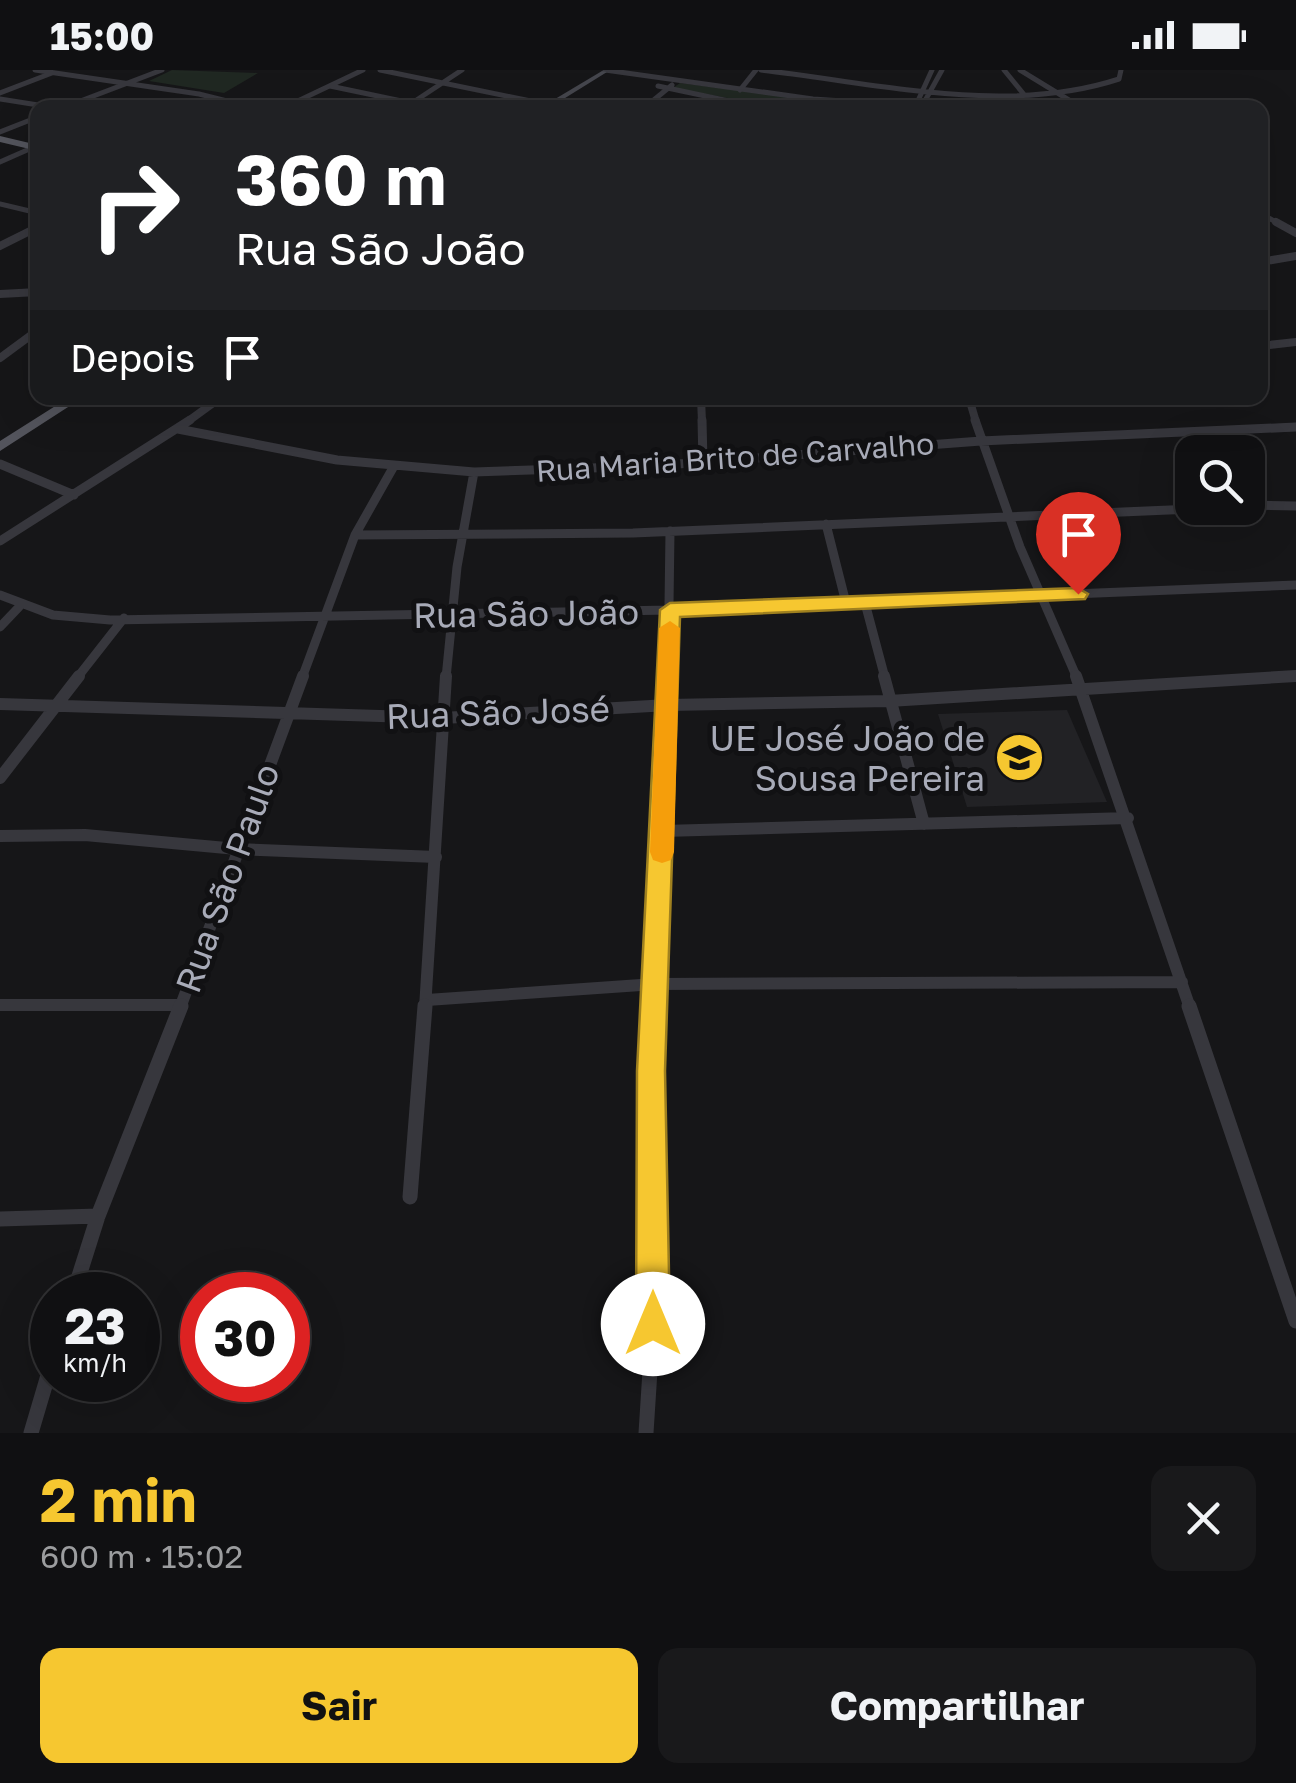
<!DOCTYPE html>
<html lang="pt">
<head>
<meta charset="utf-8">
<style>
  body { margin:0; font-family:"Golos Text",sans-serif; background:#19191b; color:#f1f3f6; height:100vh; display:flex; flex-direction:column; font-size:38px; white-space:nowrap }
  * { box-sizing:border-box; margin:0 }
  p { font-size:32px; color:#9c9d9f }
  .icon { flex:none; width:55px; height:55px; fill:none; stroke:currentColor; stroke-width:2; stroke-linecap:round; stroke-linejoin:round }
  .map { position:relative; height:1363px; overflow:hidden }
  .details { display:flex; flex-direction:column; background:#101012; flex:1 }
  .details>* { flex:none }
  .guide { position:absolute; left:30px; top:30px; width:1238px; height:305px; border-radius:20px; box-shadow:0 10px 40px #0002,0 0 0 2px #303032; background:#202124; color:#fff; overflow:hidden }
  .fabs { position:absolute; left:1175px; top:365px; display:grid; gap:20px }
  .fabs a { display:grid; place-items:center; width:90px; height:90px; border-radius:20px; background:#101012; box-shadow:0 10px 40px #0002,0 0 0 2px #303032; font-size:50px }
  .speed { position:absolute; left:30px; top:1202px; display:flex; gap:20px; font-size:50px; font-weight:700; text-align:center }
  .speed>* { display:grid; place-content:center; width:130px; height:130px; border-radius:50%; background:#101012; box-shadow:0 10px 40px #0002,0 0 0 2px #303032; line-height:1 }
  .speed small { font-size:25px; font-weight:400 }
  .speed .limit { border:15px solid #d22; background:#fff; color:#111 }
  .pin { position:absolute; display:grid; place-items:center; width:85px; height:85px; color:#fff; margin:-102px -42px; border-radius:50% 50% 50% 0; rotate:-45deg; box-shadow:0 0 10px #0007 }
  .pin .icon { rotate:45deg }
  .me { position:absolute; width:110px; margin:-55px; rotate:0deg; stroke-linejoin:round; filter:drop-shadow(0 0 8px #0008) }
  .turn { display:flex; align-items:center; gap:35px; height:210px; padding:0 40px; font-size:45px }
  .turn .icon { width:130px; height:130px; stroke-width:2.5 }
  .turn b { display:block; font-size:70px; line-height:85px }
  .then { display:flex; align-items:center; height:95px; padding:0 40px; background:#0003; gap:20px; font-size:38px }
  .round { display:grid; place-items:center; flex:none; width:105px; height:105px; border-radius:20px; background:#19191b }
  .headline { display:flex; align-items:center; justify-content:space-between; height:170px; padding:0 40px }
  h1 { font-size:60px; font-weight:700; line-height:75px; color:#f6c730 }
  .primary-button { display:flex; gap:20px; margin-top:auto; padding:20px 40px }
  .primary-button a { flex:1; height:115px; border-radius:20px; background:#f6c730; color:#111; font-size:40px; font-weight:700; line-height:115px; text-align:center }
  .primary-button a+a { background:#19191b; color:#f1f3f6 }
  .status { display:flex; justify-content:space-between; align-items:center; height:70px; padding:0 50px; background:#101012; direction:ltr }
  .status svg { height:28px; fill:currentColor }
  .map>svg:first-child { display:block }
  .built { fill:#222225 }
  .green { fill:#202822 }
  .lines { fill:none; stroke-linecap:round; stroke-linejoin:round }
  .street-far4 { stroke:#37373d; stroke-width:5 }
  .street-far3 { stroke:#37373d; stroke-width:8 }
  .street-far2 { stroke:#37373d; stroke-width:9 }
  .street-far1 { stroke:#37373d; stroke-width:12 }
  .street { stroke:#37373d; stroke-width:15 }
  .secondary { fill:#45464d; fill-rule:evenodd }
  .primary { fill:#53545c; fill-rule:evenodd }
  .route { fill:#f6c730; stroke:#a0811f; stroke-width:2.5 }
  .slow { fill:#f59e0b }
  .labels { text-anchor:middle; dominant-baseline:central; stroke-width:10; stroke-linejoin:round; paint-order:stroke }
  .far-street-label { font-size:30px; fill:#a8abb8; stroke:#111113 }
  .street-label { font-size:35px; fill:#a8abb8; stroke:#111113 }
  .poi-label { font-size:35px; fill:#a8abb8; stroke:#111113; text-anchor:end }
</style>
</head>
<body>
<div class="status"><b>15:00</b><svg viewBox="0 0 49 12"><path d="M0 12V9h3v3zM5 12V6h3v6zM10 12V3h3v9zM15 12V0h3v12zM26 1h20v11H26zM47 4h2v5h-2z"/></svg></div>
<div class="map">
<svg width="1296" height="1363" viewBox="0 0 1296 1363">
  <rect width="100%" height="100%" fill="#161618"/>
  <path class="built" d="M 1067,640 L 1107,732 L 967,737 L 938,644 Z"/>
  <path class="green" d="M 172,0 L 258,3 L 224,23 L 149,11 Z
    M 680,13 L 807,29 L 798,37 L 777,37 L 673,18 Z"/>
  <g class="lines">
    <path class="street-far4" d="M 35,0 L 199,24 L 255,38
      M 380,0 L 565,38
      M 605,0 L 813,29 L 949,38
      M 761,0 C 876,13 1006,46 1119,9 L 1121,0
      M 1004,0 L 1035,38
      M 1020,0 L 1082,38
      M 330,16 L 435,38
      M 658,16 L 762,38
      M 740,20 L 756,0
      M 0,23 L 52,3
      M 0,29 L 57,38
      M 412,33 L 462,0
      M 916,35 L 932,0
      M 62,38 L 162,0
      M 283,38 L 363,0
      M 644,38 L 672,15
      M 921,38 L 942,0
      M 0,62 L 38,47
      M 0,92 L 34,77
      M 0,134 L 38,143
      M 1260,143 L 1281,155"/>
    <path class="street-far3" d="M 1276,152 L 1296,163
      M 0,176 L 38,157
      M 1260,192 L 1296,186
      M 0,224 L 38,222
      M 1260,276 L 1296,272
      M 0,288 L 38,260
      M 701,328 L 702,352
      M 969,328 L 976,352
      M 187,352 L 220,328"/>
    <path class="street-far2" d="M 702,350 L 703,392
      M 975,350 L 1020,477 L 1077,608
      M 178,359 L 337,390 L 474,402 L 651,396 L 981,371 L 1296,357
      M 0,394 L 74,425
      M 1248,435 L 1296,436
      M 826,454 L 846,533
      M 355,465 L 633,463 L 1216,438
      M 0,471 L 190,350
      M 0,525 L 53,545 L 110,550 L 670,540 L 1296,515
      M 865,533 L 885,608
      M 0,557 L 19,537
      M 77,608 L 124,548
      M 302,608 L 355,465 L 394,396
      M 446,608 L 457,497 L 474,402
      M 668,608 L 670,461
      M 1263,608 L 1296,606"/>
    <path class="street-far1" d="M 884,606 L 924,754
      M 1076,606 L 1190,938
      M 0,634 L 443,648 L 668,635 L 889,631 L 1296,606
      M 0,708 L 79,606
      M 663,761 L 1128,748
      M 0,766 L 85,765 L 237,779 L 436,787
      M 427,930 L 655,914 L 1182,912
      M 0,935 L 181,935
      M 180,938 L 303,606
      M 425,938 L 446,606
      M 654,938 L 668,606"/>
    <path class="street" d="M 1189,936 L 1296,1251
      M 410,1127 L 425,936
      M 0,1149 L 98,1146
      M 73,1225 L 98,1146 L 181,936
      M 31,1363 L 52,1292
      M 646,1363 L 653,1254 L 654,936"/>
    <path class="secondary" d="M 602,1 L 607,2 L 549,38 L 540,38 Z"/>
    <path class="primary" d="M 0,66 L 38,75 L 38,81 L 0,72 Z
      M 68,328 L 82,328 L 0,381 L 0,371 Z"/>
  </g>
  <path class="route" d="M 1078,518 L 1088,524 L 1085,529 L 680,547 L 665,1001 L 670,1254 L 665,1266 L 653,1271 L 641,1266 L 636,1254 L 637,1001 L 660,540 L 670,533 Z"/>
  <path class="slow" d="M 670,551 L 680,558 L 674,782 L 671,790 L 662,793 L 653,790 L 650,782 L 659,558 Z"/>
  <defs>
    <symbol id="school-disc" viewBox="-11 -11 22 22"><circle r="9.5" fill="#f6c730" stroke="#111113"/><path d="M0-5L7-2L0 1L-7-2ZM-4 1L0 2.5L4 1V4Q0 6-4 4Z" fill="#111"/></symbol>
  </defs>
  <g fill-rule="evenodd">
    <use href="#school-disc" x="992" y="660" width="55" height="55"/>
  </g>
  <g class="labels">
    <g class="far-street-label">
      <text transform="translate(735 387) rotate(-4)">Rua Maria Brito de Carvalho</text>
    </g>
    <g class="street-label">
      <text transform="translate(526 543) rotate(-1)">Rua São João</text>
      <text transform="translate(498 642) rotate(-2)">Rua São José</text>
      <text transform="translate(227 808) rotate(-70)">Rua São Paulo</text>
    </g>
    <g class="poi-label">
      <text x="985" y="668">UE José João de<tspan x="985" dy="40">Sousa Pereira</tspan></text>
    </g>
  </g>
</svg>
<div class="fabs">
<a><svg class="icon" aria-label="search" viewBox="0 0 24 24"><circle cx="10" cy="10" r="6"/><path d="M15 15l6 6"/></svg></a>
</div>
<div class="speed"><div>23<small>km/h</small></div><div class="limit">30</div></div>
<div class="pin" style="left:1078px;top:524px;background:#d93025"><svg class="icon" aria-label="arrive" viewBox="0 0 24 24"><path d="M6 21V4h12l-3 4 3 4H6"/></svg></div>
<svg class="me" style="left:653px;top:1254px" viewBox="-20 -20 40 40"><circle r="19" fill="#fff"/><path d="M0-13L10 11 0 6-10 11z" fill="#f6c730"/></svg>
<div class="guide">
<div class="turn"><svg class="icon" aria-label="right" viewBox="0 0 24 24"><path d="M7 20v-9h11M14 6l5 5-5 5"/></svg><div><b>360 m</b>Rua São João</div></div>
<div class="then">Depois<svg class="icon" aria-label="arrive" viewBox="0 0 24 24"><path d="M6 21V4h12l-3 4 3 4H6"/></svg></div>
</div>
</div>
<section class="details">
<div class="headline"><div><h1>2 min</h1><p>600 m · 15:02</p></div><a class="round"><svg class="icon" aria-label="close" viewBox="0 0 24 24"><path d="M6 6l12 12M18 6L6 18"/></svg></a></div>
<div class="primary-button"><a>Sair</a><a>Compartilhar</a></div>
</section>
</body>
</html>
